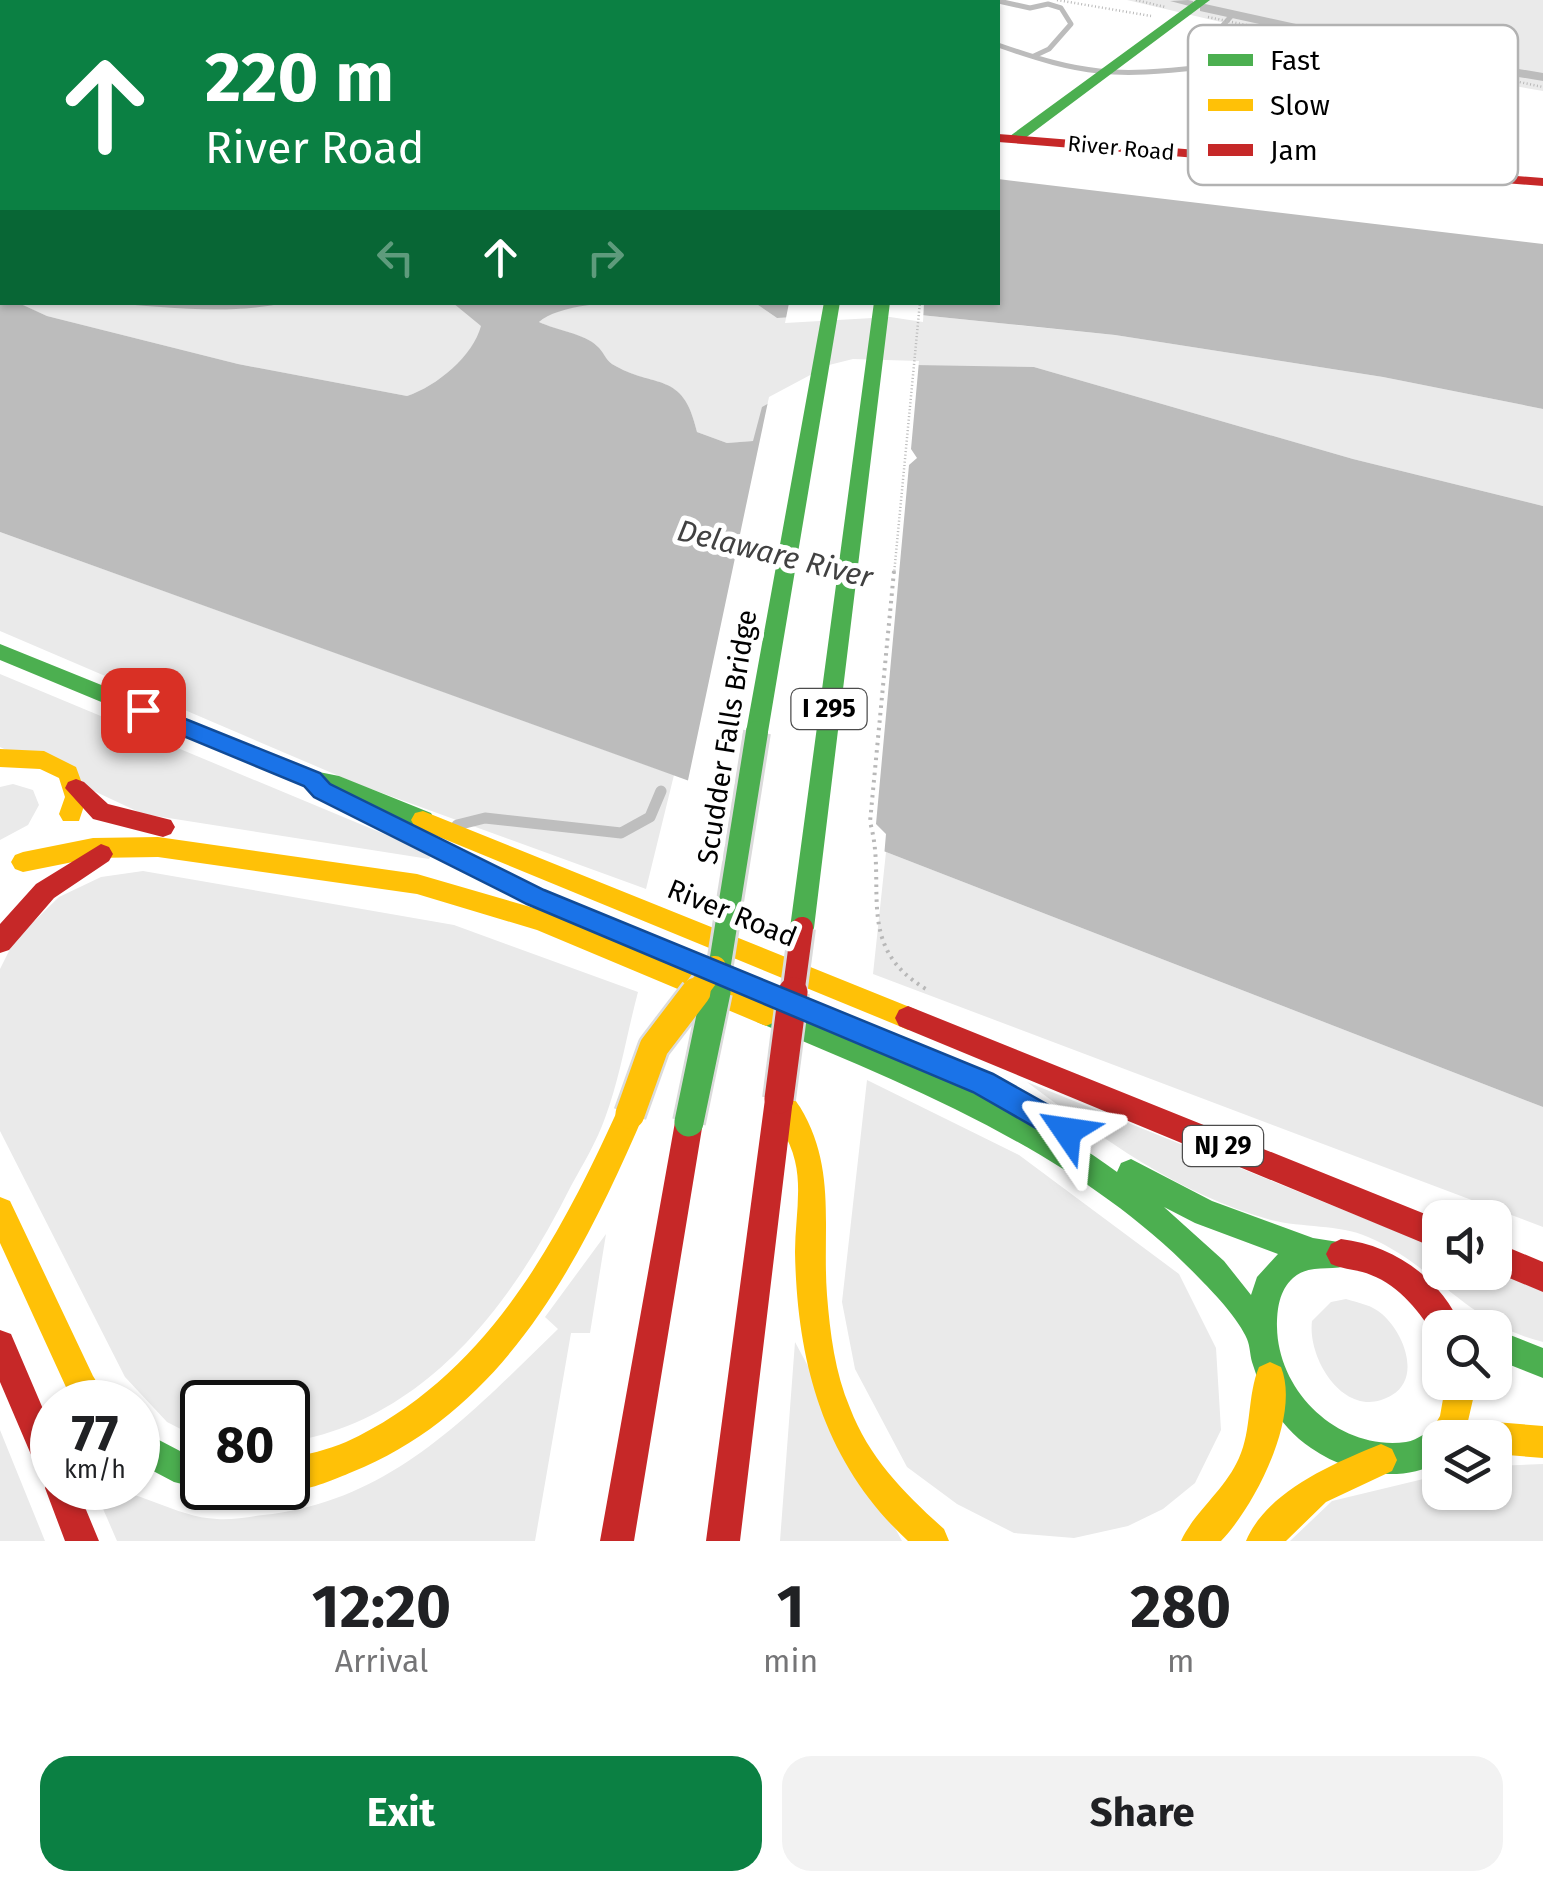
<!DOCTYPE html>
<html lang="en">
<head>
<meta charset="utf-8">
<style>
  body { margin:0; font-family:"Fira Sans",sans-serif; background:#f2f2f2; color:#202124; height:100vh; display:flex; flex-direction:column; font-size:38px; white-space:nowrap }
  * { box-sizing:border-box; margin:0 }
  p { font-size:32px; color:#757577 }
  .icon { flex:none; width:55px; height:55px; fill:none; stroke:currentColor; stroke-width:2; stroke-linecap:round; stroke-linejoin:round }
  .map { position:relative; height:1541px; overflow:hidden }
  .sheet { display:flex; flex-direction:column; background:#fff; flex:1 }
  .sheet>* { flex:none }
  .guide { position:absolute; left:0px; top:0px; width:1000px; height:305px; box-shadow:0 2px 8px #0004; background:#0b8043; color:#fff; overflow:hidden }
  .fabs { position:absolute; left:1422px; top:1200px; display:grid; gap:20px }
  .fabs a { display:grid; place-items:center; width:90px; height:90px; border-radius:20px; background:#fff; box-shadow:0 2px 8px #0004; font-size:50px }
  .speed { position:absolute; left:30px; top:1380px; display:flex; gap:20px; font-size:50px; font-weight:700; text-align:center }
  .speed>* { display:grid; place-content:center; width:130px; height:130px; border-radius:50%; background:#fff; box-shadow:0 2px 8px #0004; line-height:1 }
  .speed small { font-size:25px; font-weight:400 }
  .speed .limit { border:5px solid #111; border-radius:15px; background:#fff; color:#111 }
  .pin { position:absolute; display:grid; place-items:center; width:85px; height:85px; color:#fff; margin:-42px; border-radius:20px; box-shadow:0 5px 15px #0006 }
  .me { position:absolute; width:110px; margin:-55px; rotate:302deg; stroke-linejoin:round; filter:drop-shadow(0 0 8px #0008) }
  .turn { display:flex; align-items:center; gap:35px; height:210px; padding:0 40px; font-size:45px }
  .turn .icon { width:130px; height:130px; stroke-width:2.5 }
  .turn b { display:block; font-size:70px; line-height:85px }
  .lanes { display:flex; align-items:center; height:95px; padding:0 40px; background:#0003; justify-content:center; gap:50px; direction:ltr }
  .lanes .off { opacity:.35 }
  .eta { display:flex; justify-content:space-evenly; align-items:center; height:170px; text-align:center }
  .eta b { font-size:60px; font-weight:700; line-height:70px }
  .button { display:flex; gap:20px; margin-top:auto; padding:20px 40px }
  .button a { flex:1; height:115px; border-radius:30px; background:#0b8043; color:#fff; font-size:40px; font-weight:700; line-height:115px; text-align:center }
  .button a+a { background:#f2f2f2; color:#202124 }
  .map>svg:first-child { display:block }
  .green { fill:#eaeaea }
  .water { fill:#bcbcbc }
  .pier { fill:#fff }
  .lines { fill:none; stroke-linecap:round; stroke-linejoin:round }
  .stream { stroke:#bcbcbc; stroke-width:5 }
  .canal { fill:#bcbcbc; fill-rule:evenodd }
  .path-far1 { stroke:#b8b8b8; stroke-width:2.5; stroke-dasharray:1 2.5; stroke-linecap:butt }
  .path { stroke:#b8b8b8; stroke-width:4; stroke-dasharray:2.5 5; stroke-linecap:butt }
  .lane { stroke:#bebebe; stroke-width:11 }
  .street { fill:#bebebe; fill-rule:evenodd }
  .fast { fill:#4caf50; fill-rule:evenodd }
  .slow { fill:#ffc107; fill-rule:evenodd }
  .jam { fill:#c62828; fill-rule:evenodd }
  .fast-bridge-far1-casing { stroke:#dbdbdb; stroke-width:28; stroke-linecap:butt }
  .fast-bridge-casing { stroke:#dbdbdb; stroke-width:34; stroke-linecap:butt }
  .slow-bridge-far1-casing { stroke:#dbdbdb; stroke-width:28; stroke-linecap:butt }
  .slow-bridge-casing { stroke:#dbdbdb; stroke-width:34; stroke-linecap:butt }
  .jam-bridge-far1-casing { stroke:#dbdbdb; stroke-width:28; stroke-linecap:butt }
  .jam-bridge-casing { stroke:#dbdbdb; stroke-width:34; stroke-linecap:butt }
  .fast-bridge-far1 { stroke:#4caf50; stroke-width:22 }
  .fast-bridge { stroke:#4caf50; stroke-width:29 }
  .slow-bridge-far1 { stroke:#ffc107; stroke-width:22 }
  .slow-bridge { stroke:#ffc107; stroke-width:29 }
  .jam-bridge-far1 { stroke:#c62828; stroke-width:22 }
  .jam-bridge { stroke:#c62828; stroke-width:29 }
  .route { fill:#1a73e8; stroke:#114b97; stroke-width:2.5 }
  .labels { text-anchor:middle; dominant-baseline:central; stroke-width:10; stroke-linejoin:round; paint-order:stroke }
  .far-street-label { font-size:22px; fill:#000; stroke:#fff }
  .shield { fill:#fff; stroke:#4c4c4c; stroke-width:2.5 }
  .shield-label { font-size:25px; font-weight:bold; fill:#000 }
  .street-label { font-size:28px; fill:#000; stroke:#fff }
  .water-label { font-size:30px; font-style:italic; fill:#414141; stroke:#fff }
  .key { fill:#fff; stroke:#b2b2b2; stroke-width:2.5 }
  .key-label { font-size:28px; fill:#000 }
</style>
</head>
<body>
<div class="map">
<svg width="1543" height="1541" viewBox="0 0 1543 1541">
  <rect width="100%" height="100%" fill="#fff"/>
  <path class="green" d="M 1127,0 L 1543,0 L 1543,91 L 1439,73 Z
    M 285,302 L 453,302 L 482,326 C 473,356 437,386 407,396 L 238,364 L 47,316 L 20,304 C 60,303 99,302 138,304 C 197,308 224,315 285,302 Z
    M 595,303 L 758,305 L 777,318 L 890,312 L 1115,335 L 1383,377 L 1543,409 L 1543,506 L 1353,459 L 1034,367 L 984,368 L 754,441 L 727,443 L 697,432 C 683,369 654,390 612,364 C 605,359 603,352 597,346 C 584,334 555,330 539,322 L 551,312 Z
    M 0,532 L 674,775 L 646,889 L 360,785 L 0,631 Z
    M 0,674 L 432,854 L 429,859 L 143,814 L 0,747 Z
    M 13,784 L 33,790 L 39,805 L 28,825 L 0,840 L 0,787 Z
    M 886,852 L 1543,1107 L 1543,1227 L 873,974 Z
    M 143,871 L 454,925 L 638,992 C 627,1033 620,1078 605,1118 C 597,1141 583,1164 571,1186 C 513,1303 425,1421 288,1442 L 288,1402 L 202,1402 L 202,1440 L 167,1422 L 125,1377 L 0,1131 L 0,969 L 14,941 L 59,897 L 101,877 Z
    M 867,1080 L 1019,1155 L 1179,1274 L 1216,1348 L 1221,1430 L 1195,1483 L 1163,1509 L 1128,1526 L 1074,1538 L 1014,1533 L 957,1504 L 907,1467 L 855,1369 L 842,1302 Z
    M 1027,1082 L 1440,1249 L 1440,1272 L 1495,1272 L 1543,1291 L 1543,1342 C 1468,1324 1433,1264 1368,1237 C 1339,1224 1302,1228 1271,1220 C 1178,1194 1103,1139 1027,1082 Z
    M 606,1234 L 590,1333 L 571,1333 L 535,1541 L 117,1541 L 94,1488 C 136,1487 174,1517 217,1519 C 232,1520 248,1517 263,1515 C 391,1502 470,1414 558,1329 L 545,1317 Z
    M 1346,1299 C 1359,1303 1372,1305 1382,1314 C 1403,1332 1422,1377 1392,1395 C 1346,1423 1307,1359 1312,1321 L 1331,1302 Z
    M 795,1342 L 902,1541 L 780,1541 Z
    M 0,1430 L 45,1541 L 0,1541 Z
    M 1543,1464 L 1543,1541 L 1290,1541 L 1332,1501 L 1440,1475 L 1440,1492 L 1495,1492 L 1495,1466 Z"/>
  <path class="water" d="M 0,95 L 2,302 L 73,303 L 23,305 L 47,316 L 238,364 L 407,396 C 437,386 473,356 481,326 L 453,303 L 998,302 L 998,179 L 1543,244 L 1543,409 L 1383,377 L 1115,335 L 891,312 L 777,318 L 758,305 C 710,302 573,292 539,322 C 556,330 585,334 597,346 C 604,352 605,359 612,364 C 655,390 683,369 697,432 L 727,443 L 753,441 L 762,407 L 831,369 L 854,364 L 1034,367 L 1353,459 L 1543,506 L 1543,1107 L 886,852 L 0,532 Z
    M 102,303 L 285,303 C 220,316 168,306 102,303 Z"/>
  <path class="pier" d="M 789,303 L 924,303 L 923,322 L 890,317 L 785,323 Z
    M 853,359 L 919,361 L 911,449 L 917,458 L 909,465 L 876,824 L 886,834 L 884,857 L 687,785 L 769,397 L 829,365 Z"/>
  <g class="lines">
    <path class="stream" d="M 994,0 L 1030,8 L 1048,4 L 1061,8 L 1071,24 L 1049,49 L 1034,56
      M 998,45 C 1083,75 1114,77 1204,67 L 1217,53 L 1210,40 L 1233,14"/>
    <path class="canal" d="M 1188,0 L 1193,1 L 1193,7 L 1170,1 Z
      M 1205,4 L 1441,56 L 1543,73 L 1543,81 L 1441,64 L 1200,11 L 1200,5 Z"/>
    <path class="path-far1" d="M 1057,0 L 1151,16
      M 1136,0 L 1165,7
      M 1208,17 L 1543,87
      M 894,574 L 920,302"/>
    <path class="path" d="M 894,571 L 870,822 C 888,885 853,946 926,989"/>
    <path class="lane" d="M 457,825 L 485,818 L 621,833 L 650,817 L 661,791"/>
    <path class="street" d="M 249,0 L 283,0 L 285,2 L 251,2 Z
      M 757,0 L 769,0 L 769,2 L 758,2 Z"/>
    <path class="fast" d="M 915,0 L 927,0 L 927,2 L 916,2 Z
      M 1196,0 L 1210,0 L 1020,142 L 1010,142 L 1010,136 Z
      M 0,53 L 2,54 L 2,62 L 0,61 Z
      M 824,302 L 840,302 L 768,732 L 757,740 L 746,732 Z
      M 874,302 L 890,302 L 814,928 L 811,936 L 802,939 L 793,936 L 790,928 Z
      M 0,644 L 314,771 L 339,776 L 431,813 L 435,820 L 431,827 L 423,829 L 329,791 L 304,786 L 0,660 Z
      M 766,1002 C 879,1045 1020,1101 1117,1172 L 1121,1163 L 1131,1159 L 1212,1201 L 1313,1238 L 1351,1244 L 1356,1254 L 1351,1264 C 1331,1273 1312,1262 1293,1278 C 1279,1291 1277,1309 1277,1327 C 1278,1393 1340,1451 1406,1442 C 1419,1440 1428,1430 1440,1425 L 1451,1430 L 1455,1438 L 1440,1438 L 1440,1462 C 1399,1484 1349,1474 1311,1448 C 1281,1428 1262,1395 1252,1362 C 1250,1355 1250,1346 1247,1339 C 1239,1320 1216,1295 1201,1280 C 1081,1154 914,1088 757,1022 L 753,1014 L 757,1006 ZM 1164,1207 L 1195,1223 L 1278,1254 L 1257,1277 L 1251,1295 L 1224,1261 Z
      M 1495,1329 L 1543,1348 L 1543,1378 L 1495,1359 Z
      M 138,1429 L 180,1451 L 202,1457 L 202,1488 L 206,1488 L 202,1489 L 174,1482 L 138,1463 Z"/>
    <path class="slow" d="M 0,749 L 44,751 L 76,767 L 87,797 L 79,821 L 63,821 L 59,814 L 65,797 L 59,778 L 40,769 L 0,767 Z
      M 423,811 L 917,1010 L 921,1018 L 917,1026 L 908,1030 L 899,1026 L 415,827 L 411,820 L 415,813 Z
      M 158,837 L 417,874 L 551,913 L 775,1006 L 779,1014 L 775,1022 L 766,1026 L 537,930 L 417,894 L 158,857 L 93,858 L 23,872 L 15,869 L 11,862 L 15,855 L 23,852 L 93,838 Z
      M 779,1086 C 790,1090 793,1097 800,1107 C 837,1168 822,1228 827,1295 C 830,1333 835,1373 850,1408 C 869,1458 905,1494 944,1529 L 949,1541 L 908,1541 C 824,1463 797,1363 795,1252 C 795,1222 802,1190 795,1161 C 790,1138 775,1120 765,1099 L 769,1090 Z
      M 630,1101 L 640,1105 L 644,1114 C 582,1258 506,1410 352,1472 C 333,1480 298,1496 279,1488 L 288,1488 L 288,1459 C 307,1454 328,1450 346,1442 C 487,1377 559,1239 620,1105 Z
      M 0,1197 L 10,1201 L 93,1376 L 109,1402 L 75,1402 L 71,1398 L 0,1243 Z
      M 1270,1362 L 1281,1367 C 1301,1416 1255,1506 1221,1541 L 1181,1541 C 1194,1512 1225,1490 1239,1458 C 1252,1429 1247,1396 1259,1367 Z
      M 1446,1382 L 1477,1382 L 1465,1434 L 1463,1438 L 1440,1438 L 1440,1453 L 1432,1449 L 1427,1438 L 1440,1416 Z
      M 1495,1422 L 1543,1426 L 1543,1458 L 1495,1454 L 1495,1438 L 1479,1438 L 1484,1427 Z
      M 1381,1444 L 1392,1449 L 1397,1460 L 1392,1471 L 1326,1502 L 1286,1541 L 1246,1541 C 1267,1491 1334,1463 1381,1444 Z"/>
    <path class="jam" d="M 998,134 L 1543,178 L 1543,186 L 998,142 Z
      M 76,779 L 84,782 L 108,804 L 171,820 L 175,827 L 171,834 L 163,837 L 93,819 L 65,788 L 68,782 Z
      M 101,844 L 109,847 L 113,854 L 109,861 L 54,898 L 9,950 L 0,953 L 0,924 L 36,884 Z
      M 908,1006 L 1440,1220 L 1440,1250 L 899,1026 L 895,1018 L 899,1010 Z
      M 779,1086 L 789,1090 L 793,1099 L 740,1541 L 706,1541 L 765,1099 L 769,1090 Z
      M 689,1109 L 699,1113 L 703,1122 L 634,1541 L 600,1541 L 675,1122 L 679,1113 Z
      M 1341,1239 C 1393,1245 1441,1278 1462,1328 L 1440,1328 L 1440,1340 L 1436,1339 C 1421,1313 1400,1286 1371,1275 C 1358,1269 1344,1270 1331,1264 L 1326,1254 L 1331,1244 Z
      M 1495,1242 L 1543,1262 L 1543,1292 L 1495,1272 Z
      M 0,1330 L 11,1334 L 52,1430 L 52,1488 L 77,1488 L 99,1541 L 65,1541 L 45,1488 L 47,1481 L 41,1478 L 0,1382 Z"/>
    <defs>
      <path id="fast-bridge-far1" d="M 715,995 L 757,732"/>
      <path id="fast-bridge" d="M 689,1122 L 716,992"/>
      <path id="slow-bridge-far1" d="M 694,995 L 715,967"/>
      <path id="slow-bridge" d="M 630,1114 L 654,1047 L 696,992"/>
      <path id="jam-bridge-far1" d="M 793,995 L 802,928"/>
      <path id="jam-bridge" d="M 779,1099 L 793,992"/>
    </defs>
    <use href="#fast-bridge-far1" class="fast-bridge-far1-casing"/>
    <use href="#fast-bridge" class="fast-bridge-casing"/>
    <use href="#slow-bridge-far1" class="slow-bridge-far1-casing"/>
    <use href="#slow-bridge" class="slow-bridge-casing"/>
    <use href="#jam-bridge-far1" class="jam-bridge-far1-casing"/>
    <use href="#jam-bridge" class="jam-bridge-casing"/>
    <use href="#fast-bridge-far1" class="fast-bridge-far1"/>
    <use href="#fast-bridge" class="fast-bridge"/>
    <use href="#slow-bridge-far1" class="slow-bridge-far1"/>
    <use href="#slow-bridge" class="slow-bridge"/>
    <use href="#jam-bridge-far1" class="jam-bridge-far1"/>
    <use href="#jam-bridge" class="jam-bridge"/>
  </g>
  <path class="route" d="M 143,702 L 320,773 L 330,784 L 544,890 L 993,1074 L 1077,1121 L 1081,1131 L 1077,1140 L 1067,1144 L 1057,1140 L 973,1092 L 527,904 L 314,797 L 304,786 L 135,716 L 135,705 Z"/>
  <g class="labels">
    <g class="far-street-label">
      <text transform="translate(1121 148) rotate(5)">River Road</text>
    </g>
    <g class="shield">
      <rect x="791.5" y="689" width="75" height="40" rx="8"/>
      <rect x="1183" y="1126" width="80" height="40" rx="8"/>
    </g>
    <g class="shield-label">
      <text x="829" y="709">I 295</text>
      <text x="1223" y="1146">NJ 29</text>
    </g>
    <g class="street-label">
      <text transform="translate(727 737) rotate(-81)">Scudder Falls Bridge</text>
      <text transform="translate(732 913) rotate(22)">River Road</text>
    </g>
    <g class="water-label">
      <text transform="translate(775 554) rotate(14)">Delaware River</text>
    </g>
  </g>
  <rect x="1188" y="25" width="330" height="160" rx="15" class="key"/>
  <rect x="1208" y="54" width="45" height="12" fill="#4caf50"/>
  <rect x="1208" y="99" width="45" height="12" fill="#ffc107"/>
  <rect x="1208" y="144" width="45" height="12" fill="#c62828"/>
  <g class="key-label">
    <text x="1270" y="70">Fast</text>
    <text x="1270" y="115">Slow</text>
    <text x="1270" y="160">Jam</text>
  </g>
</svg>
<div class="fabs">
<a><svg class="icon" aria-label="sound" viewBox="0 0 24 24"><path d="M4 9h4l5-4v14l-5-4H4zM17 9q2 3 0 6"/></svg></a>
<a><svg class="icon" aria-label="search" viewBox="0 0 24 24"><circle cx="10" cy="10" r="6"/><path d="M15 15l6 6"/></svg></a>
<a><svg class="icon" aria-label="layers" viewBox="0 0 24 24"><path d="M12 4l9 5-9 5-9-5zM3 14l9 5 9-5"/></svg></a>
</div>
<div class="speed"><div>77<small>km/h</small></div><div class="limit">80</div></div>
<div class="pin" style="left:143px;top:710px;background:#d93025"><svg class="icon" aria-label="arrive" viewBox="0 0 24 24"><path d="M6 21V4h12l-3 4 3 4H6"/></svg></div>
<svg class="me" style="left:1067px;top:1131px" viewBox="-20 -20 40 40"><path d="M0-17L14 15 0 8-14 15z" fill="#1a73e8" stroke="#fff" stroke-width="4"/></svg>
<div class="guide">
<div class="turn"><svg class="icon" aria-label="ahead" viewBox="0 0 24 24"><path d="M12 20V5M6 11l6-6 6 6"/></svg><div><b>220 m</b>River Road</div></div>
<div class="lanes"><svg class="icon off" aria-label="left" viewBox="0 0 24 24"><path d="M17 20v-9H6M10 6l-5 5 5 5"/></svg><svg class="icon" aria-label="ahead" viewBox="0 0 24 24"><path d="M12 20V5M6 11l6-6 6 6"/></svg><svg class="icon off" aria-label="right" viewBox="0 0 24 24"><path d="M7 20v-9h11M14 6l5 5-5 5"/></svg></div>
</div>
</div>
<section class="sheet">
<div class="eta">
<div><b>12:20</b><p>Arrival</p></div>
<div><b>1</b><p>min</p></div>
<div><b>280</b><p>m</p></div>
</div>
<div class="button"><a>Exit</a><a>Share</a></div>
</section>
</body>
</html>
